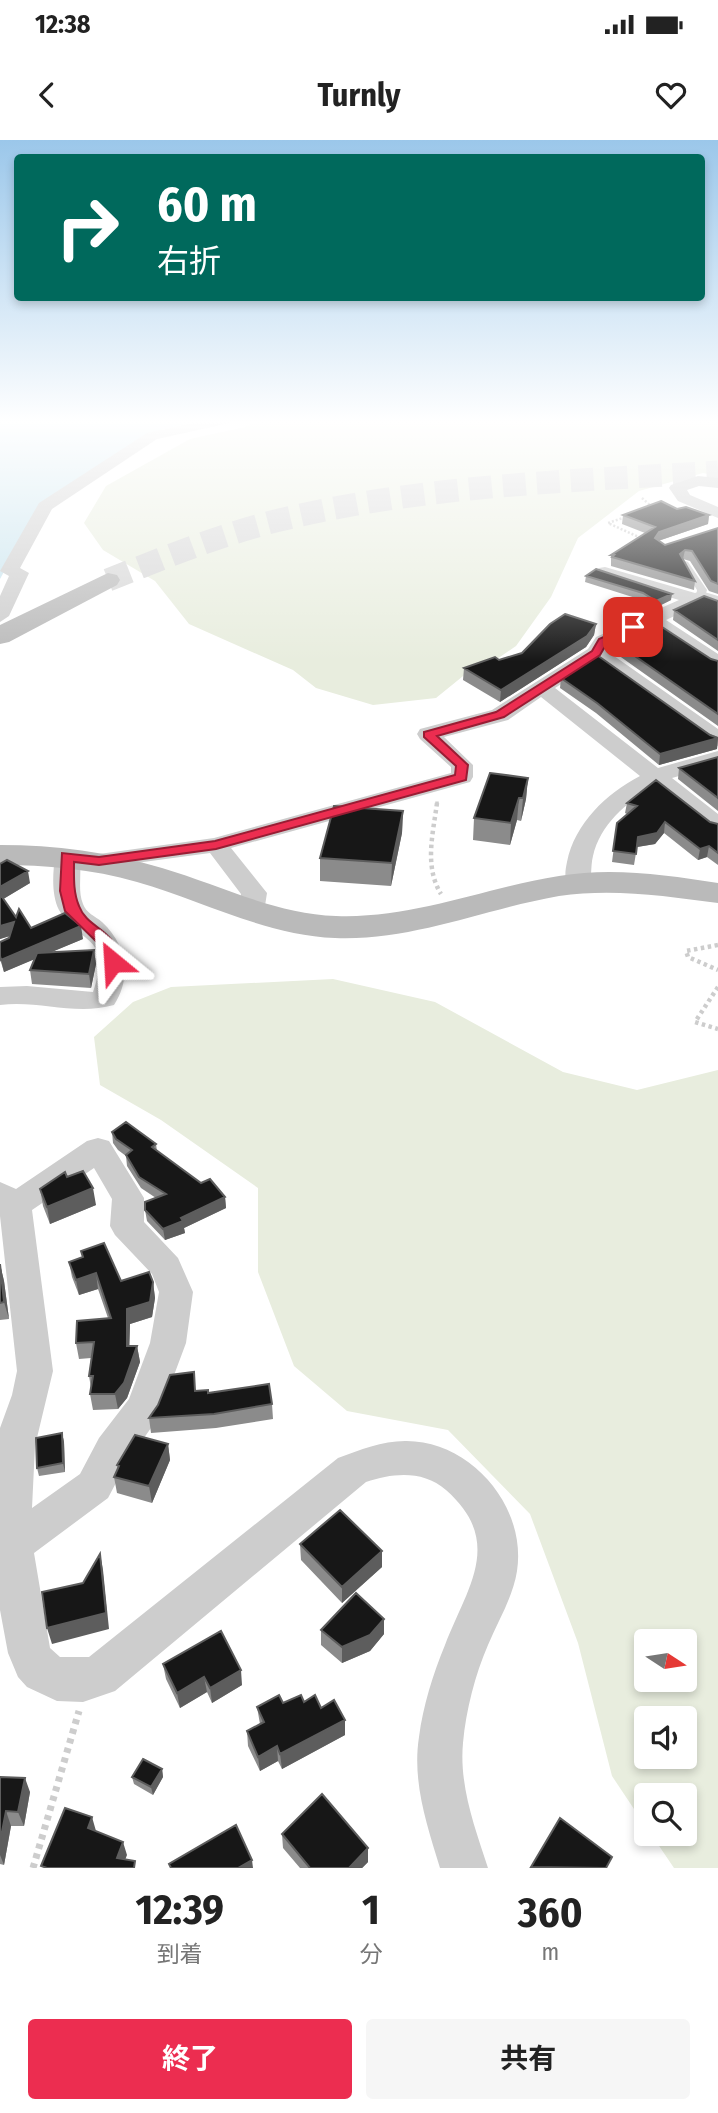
<!DOCTYPE html>
<html lang="ja">
<head>
<meta charset="utf-8">
<style>
  body { margin:0; font-family:"Fira Sans Condensed","Noto Sans JP",sans-serif; background:#f6f6f6; color:#222; height:100vh; display:flex; flex-direction:column; font-size:26px; white-space:nowrap }
  * { box-sizing:border-box; margin:0 }
  p { font-size:23px; color:#767676 }
  .icon { flex:none; width:38px; height:38px; fill:none; stroke:currentColor; stroke-width:2; stroke-linecap:round; stroke-linejoin:round }
  .map { position:relative; height:1728px; overflow:hidden }
  .panel { display:flex; flex-direction:column; background:#fff; flex:1 }
  .panel>* { flex:none }
  .hud { position:absolute; left:14px; top:14px; width:691px; height:147px; border-radius:7px; box-shadow:0 4px 10px #0003; background:#00695c; color:#fff; overflow:hidden }
  .needle { width:46px; rotate:102deg }
  .tools { position:absolute; left:634px; top:1489px; display:grid; gap:14px }
  .tools a { display:grid; place-items:center; width:63px; height:63px; border-radius:7px; background:#fff; box-shadow:0 4px 10px #0003; font-size:35px }
  .pin { position:absolute; display:grid; place-items:center; width:60px; height:60px; color:#fff; margin:-30px; border-radius:14px; box-shadow:0 4px 10px #0006 }
  .me { position:absolute; width:77px; margin:-38px; rotate:333deg; stroke-linejoin:round; filter:drop-shadow(0 0 5px #0008) }
  .turn { display:flex; align-items:center; gap:24px; height:147px; padding:0 28px; font-size:32px }
  .turn .icon { width:91px; height:91px; stroke-width:2.5 }
  .turn b { display:block; font-size:49px; line-height:60px }
  .eta { display:flex; justify-content:space-evenly; align-items:center; height:119px; text-align:center }
  .eta b { font-size:42px; font-weight:700; line-height:49px }
  .action { display:flex; gap:14px; margin-top:auto; padding:14px 28px }
  .action a { flex:1; height:80px; border-radius:7px; background:#ec2d50; color:#fff; font-size:28px; font-weight:700; line-height:80px; text-align:center }
  .action a+a { background:#f6f6f6; color:#222 }
  .status { display:flex; justify-content:space-between; align-items:center; height:49px; padding:0 35px; background:#fff; direction:ltr }
  .status svg { height:19px; fill:currentColor }
  header { display:flex; justify-content:space-between; align-items:center; height:91px; padding:0 28px; background:#fff; font-size:32px; font-weight:700 }
  .map>svg:first-child { display:block }
  .green { fill:#e8edde; fill-rule:evenodd }
  .water { fill:#c9e4ee }
  .lines { fill:none; stroke-linecap:round; stroke-linejoin:round }
  .secondary-tunnel { stroke:#d6d6d6; stroke-width:23; stroke-dasharray:23 11; stroke-linecap:butt }
  .path-far3 { stroke:#cdcdcd; stroke-width:2.5; stroke-dasharray:2 2; stroke-linecap:butt }
  .path-far2 { stroke:#cdcdcd; stroke-width:3.5; stroke-dasharray:2.5 2.5; stroke-linecap:butt }
  .path-far1 { stroke:#cdcdcd; stroke-width:4.5; stroke-dasharray:3.5 3.5; stroke-linecap:butt }
  .path { stroke:#cdcdcd; stroke-width:7; stroke-dasharray:5 5; stroke-linecap:butt }
  .lane { fill:#cdcdcd; fill-rule:evenodd }
  .street { fill:#cdcdcd; fill-rule:evenodd }
  .secondary { fill:#bababa; fill-rule:evenodd }
  .wall { fill:#8b8b8b }
  .shaded-wall { fill:#5d5d5d }
  .building { fill:#171717; stroke:#5d5d5d; stroke-width:2 }
  .route { fill:#ec2d50; stroke:#991d34; stroke-width:2 }
</style>
</head>
<body>
<div class="status"><b>12:38</b><svg viewBox="0 0 49 12"><path d="M0 12V9h3v3zM5 12V6h3v6zM10 12V3h3v9zM15 12V0h3v12zM26 1h20v11H26zM47 4h2v5h-2z"/></svg></div>
<header><svg class="icon" aria-label="back" viewBox="0 0 24 24"><path d="M15 5l-7 7 7 7"/></svg>Turnly<svg class="icon" aria-label="heart" viewBox="0 0 24 24"><path d="M12 20l-8-8c-3-5 5-10 8-4 3-6 11-1 8 4z"/></svg></header>
<div class="map">
<svg width="718" height="1728" viewBox="0 0 718 1728">
  <rect width="100%" height="100%" fill="#fff"/>
  <path class="green" d="M 259,280 L 718,280 L 718,336 L 703,333 L 639,351 L 578,398 L 551,457 L 516,506 L 497,519 L 473,528 L 436,558 L 373,565 L 316,548 L 293,530 L 189,484 L 155,441 L 103,410 L 84,383 L 106,346 L 190,299 L 245,287 Z
    M 333,839 L 435,862 L 563,932 L 637,950 L 718,930 L 718,1728 L 674,1728 L 651,1694 L 684,1694 L 684,1656 L 646,1656 L 646,1687 L 612,1636 L 578,1503 L 530,1374 L 448,1290 L 347,1271 L 294,1226 L 258,1132 L 258,1048 L 161,980 L 100,945 L 94,897 L 133,862 L 171,847 ZM 646,1502 L 684,1502 L 684,1540 L 646,1540 ZM 646,1578 L 684,1578 L 684,1617 L 646,1617 Z"/>
  <path class="water" d="M 0,280 L 201,280 L 161,290 L 145,297 L 39,368 L 0,439 Z"/>
  <g class="lines">
    <path class="secondary-tunnel" d="M 108,440 C 166,417 224,393 284,379 C 426,345 573,341 718,332"/>
    <path class="path-far3" d="M 642,358 L 652,367 L 650,368
      M 629,376 L 608,383 L 643,399"/>
    <path class="path-far2" d="M 437,664 L 437,661"/>
    <path class="path-far1" d="M 437,663 C 433,694 424,726 441,754
      M 718,805 L 686,811 L 688,817 L 718,830
      M 718,847 L 695,882 L 718,889"/>
    <path class="path" d="M 33,1728 L 79,1571"/>
    <path class="lane" d="M 685,421 L 688,422 L 707,450 L 704,459 L 696,457 L 697,450 L 681,424 Z"/>
    <path class="street" d="M 205,280 L 232,280 L 230,283 L 157,299 L 52,369 L 20,428 L 29,433 L 9,476 L 0,482 L 0,456 L 9,436 L 0,431 L 39,363 L 147,293 Z
      M 698,336 L 718,338 L 718,348 L 699,346 L 687,350 L 690,355 L 718,367 L 718,378 L 678,361 L 669,348 L 671,345 Z
      M 605,427 L 695,453 L 701,451 L 718,456 L 718,468 L 702,463 L 666,480 L 718,514 L 718,529 L 711,527 L 650,486 L 611,505 L 607,511 L 718,589 L 718,606 L 710,604 L 596,522 L 555,548 L 658,628 L 718,611 L 718,625 L 672,638 L 718,674 L 718,693 L 710,691 L 654,647 C 626,662 600,685 593,716 C 590,727 593,739 587,748 L 578,751 L 569,748 C 564,741 565,731 567,722 C 575,683 606,654 640,636 L 541,557 L 508,580 L 444,597 L 473,625 L 473,637 L 470,642 L 231,708 L 267,753 L 264,772 L 260,777 L 251,780 L 242,777 L 238,772 L 241,754 L 210,713 L 99,728 L 90,726 L 87,721 L 90,716 L 99,714 L 214,698 L 451,633 L 451,627 L 420,599 L 417,594 L 420,589 L 492,570 L 588,509 L 596,497 L 679,460 L 599,436 L 596,432 L 599,428 Z
      M 67,709 L 76,711 C 85,724 76,748 83,764 C 86,773 95,776 102,782 C 127,805 132,837 114,865 C 75,876 39,860 0,865 L 0,847 L 27,846 L 93,852 C 113,794 79,805 59,770 C 51,754 53,733 55,716 L 58,711 Z
      M 98,998 L 109,1001 L 144,1058 L 144,1082 L 178,1118 L 193,1152 L 186,1203 L 158,1278 L 127,1322 L 108,1358 L 34,1413 L 50,1508 L 60,1517 L 89,1517 L 338,1318 C 360,1310 382,1301 405,1301 C 470,1300 527,1366 517,1431 C 513,1457 498,1481 488,1505 C 475,1535 466,1570 463,1603 C 459,1646 475,1688 488,1728 L 440,1728 C 427,1685 412,1642 419,1597 C 423,1566 433,1534 445,1505 C 467,1448 505,1402 446,1350 C 423,1330 393,1333 366,1342 L 115,1551 L 83,1562 L 57,1561 L 27,1547 L 18,1537 L 8,1513 L 0,1470 L 0,1288 L 12,1255 L 17,1231 L 0,1076 L 0,1042 L 16,1049 L 87,1001 ZM 94,1028 L 112,1059 L 110,1086 L 115,1095 L 152,1134 L 159,1152 L 150,1203 L 129,1259 L 99,1298 L 80,1334 L 32,1368 L 35,1306 L 53,1231 L 32,1070 Z"/>
    <path class="secondary" d="M 108,433 L 117,435 L 120,440 L 117,445 L 9,502 L 0,504 L 0,485 Z
      M 0,705 C 55,705 109,712 162,728 C 220,745 275,774 336,776 C 413,779 484,748 559,736 C 612,727 666,735 718,743 L 718,763 C 666,756 612,748 559,756 C 484,769 413,801 335,798 C 265,795 203,761 137,742 C 92,729 46,725 0,725 Z"/>
  </g>
  <path class="wall" d="M 677,369 L 709,375 L 708,384 L 658,401 L 665,405 L 718,388 L 718,454 L 709,451 L 690,421 L 683,419 L 695,441 L 694,450 L 611,426 L 611,415 L 645,393 L 622,384 L 623,375 Z
    M 586,436 L 671,460 L 655,468 L 642,460 L 585,442 Z
    M 718,461 L 718,511 L 673,480 L 674,470 Z
    M 596,484 L 594,495 L 586,507 L 500,562 L 463,540 L 464,528 L 499,520 L 522,513 Z
    M 612,500 L 718,521 L 718,586 L 611,510 Z
    M 561,538 L 718,597 L 717,609 L 659,625 L 596,573 L 560,548 Z
    M 718,617 L 718,671 L 678,639 L 679,628 Z
    M 528,638 L 526,659 L 521,681 L 517,680 L 510,705 L 473,700 L 474,678 Z
    M 627,663 L 718,684 L 718,725 L 707,717 L 698,720 L 664,693 L 655,704 L 637,707 L 634,725 L 612,722 L 617,683 L 627,674 L 625,673 Z
    M 403,671 L 402,693 L 391,746 L 320,741 L 320,718 Z
    M 0,724 L 30,743 L 3,759 L 16,777 L 31,788 L 83,799 L 51,812 L 94,810 L 96,824 L 91,848 L 32,844 L 30,830 L 34,819 L 4,832 L 0,819 L 0,802 L 9,798 L 9,796 L 0,799 Z
    M 112,992 L 156,1004 L 157,1011 L 201,1043 L 225,1057 L 226,1068 L 184,1088 L 185,1093 L 165,1100 L 147,1081 L 145,1070 L 156,1058 L 141,1048 L 127,1026 L 126,1016 L 118,1010 L 113,1003 Z
    M 67,1037 L 96,1065 L 50,1084 L 43,1066 L 40,1049 Z
    M 81,1111 L 121,1141 L 153,1142 L 155,1158 L 152,1177 L 130,1184 L 129,1206 L 137,1206 L 140,1222 L 127,1258 L 118,1269 L 93,1270 L 90,1254 L 91,1248 L 89,1236 L 91,1218 L 79,1219 L 76,1203 L 108,1178 L 98,1149 L 79,1155 L 72,1137 L 69,1122 L 82,1117 Z
    M 0,1124 L 4,1141 L 9,1179 L 0,1180 Z
    M 196,1251 L 272,1264 L 273,1279 L 216,1288 L 151,1293 L 149,1278 Z
    M 62,1293 L 64,1302 L 65,1332 L 39,1336 L 37,1328 Z
    M 168,1304 L 170,1320 L 152,1363 L 117,1353 L 114,1337 L 118,1330 L 117,1325 Z
    M 300,1404 L 382,1411 L 382,1427 L 342,1463 L 301,1420 Z
    M 321,1490 L 384,1494 L 370,1511 L 342,1523 L 321,1505 Z
    M 163,1524 L 242,1545 L 212,1563 L 207,1552 L 180,1568 L 166,1539 Z
    M 304,1562 L 321,1568 L 345,1580 L 345,1595 L 282,1629 L 278,1621 L 260,1631 L 248,1606 L 247,1591 L 260,1584 L 257,1567 L 283,1563 Z
    M 162,1629 L 163,1637 L 153,1655 L 134,1644 L 132,1637 Z
    M 0,1637 L 30,1652 L 24,1686 L 11,1686 L 4,1725 L 0,1724 Z
    M 282,1694 L 368,1722 L 362,1728 L 300,1728 L 283,1708 Z"/>
  <path class="shaded-wall" d="M 709,375 L 708,384 L 658,401 L 655,398 L 659,392 Z
    M 685,410 L 683,419 L 678,424 L 680,414 Z
    M 672,454 L 671,460 L 655,468 L 656,461 Z
    M 596,484 L 594,495 L 586,507 L 500,562 L 501,550 Z
    M 718,598 L 717,609 L 659,625 L 660,614 Z
    M 528,638 L 526,659 L 521,681 L 523,658 Z
    M 519,658 L 517,680 L 510,705 L 511,683 Z
    M 403,671 L 402,693 L 391,746 L 392,723 Z
    M 665,682 L 664,693 L 655,704 L 637,707 L 638,697 Z
    M 709,706 L 707,717 L 698,720 L 700,709 Z
    M 28,731 L 30,743 L 0,761 L 0,747 Z
    M 14,782 L 17,794 L 0,799 L 0,786 Z
    M 81,786 L 83,799 L 4,832 L 1,820 Z
    M 94,810 L 96,824 L 91,848 L 89,834 Z
    M 93,1048 L 96,1065 L 50,1084 L 47,1067 Z
    M 225,1057 L 226,1068 L 184,1088 L 185,1093 L 165,1100 L 163,1089 L 181,1078 Z
    M 0,1124 L 4,1141 L 9,1179 L 4,1162 Z
    M 96,1133 L 98,1149 L 79,1155 L 76,1140 Z
    M 153,1142 L 155,1158 L 152,1177 L 130,1184 L 129,1221 L 127,1206 L 127,1169 Z
    M 137,1206 L 140,1222 L 127,1258 L 118,1269 L 115,1254 Z
    M 62,1293 L 64,1302 L 65,1332 L 63,1323 Z
    M 168,1304 L 170,1320 L 152,1363 L 149,1346 Z
    M 382,1411 L 382,1427 L 342,1463 L 342,1447 Z
    M 100,1414 L 103,1430 L 109,1489 L 52,1504 L 47,1488 L 106,1473 Z
    M 384,1479 L 384,1494 L 370,1511 L 342,1523 L 342,1507 Z
    M 241,1530 L 242,1545 L 212,1563 L 210,1548 Z
    M 204,1537 L 207,1552 L 180,1568 L 177,1553 Z
    M 345,1580 L 345,1595 L 282,1629 L 280,1614 Z
    M 277,1606 L 278,1621 L 260,1631 L 258,1617 Z
    M 162,1629 L 163,1637 L 153,1655 L 151,1647 Z
    M 25,1638 L 30,1652 L 24,1686 L 18,1672 Z
    M 6,1671 L 11,1686 L 4,1725 L 0,1715 L 0,1702 Z
    M 92,1677 L 96,1691 L 88,1688 Z
    M 123,1702 L 127,1715 L 122,1728 L 117,1718 Z
    M 368,1708 L 368,1722 L 362,1728 L 349,1728 Z
    M 252,1720 L 253,1728 L 238,1728 Z"/>
  <path class="building" d="M 661,361 L 677,369 L 686,367 L 709,375 L 659,392 L 655,398 L 665,405 L 718,388 L 718,444 L 711,441 L 692,411 L 685,410 L 680,414 L 695,441 L 612,417 L 614,415 L 611,415 L 655,387 L 623,375 Z
    M 596,429 L 672,454 L 656,461 L 643,453 L 586,436 Z
    M 704,456 L 718,461 L 718,500 L 674,470 Z
    M 565,474 L 596,484 L 587,496 L 501,550 L 464,528 L 495,517 L 499,520 L 522,513 L 550,484 Z
    M 656,483 L 711,519 L 718,521 L 718,574 L 612,500 L 632,488 Z
    M 597,515 L 710,595 L 718,598 L 660,614 L 597,563 L 561,538 Z
    M 718,617 L 718,658 L 679,628 Z
    M 490,633 L 528,638 L 523,658 L 519,658 L 511,683 L 474,678 Z
    M 656,640 L 710,682 L 718,684 L 718,713 L 709,706 L 700,709 L 665,682 L 657,693 L 638,697 L 636,714 L 613,711 L 617,683 L 637,666 L 627,663 Z
    M 334,666 L 403,671 L 392,723 L 320,718 Z
    M 7,720 L 28,731 L 0,747 L 0,724 Z
    M 0,754 L 16,777 L 19,769 L 31,788 L 65,773 L 81,786 L 1,820 L 0,816 L 0,802 L 9,798 L 14,782 L 0,786 Z
    M 94,810 L 89,834 L 30,830 L 37,813 Z
    M 126,982 L 156,1004 L 152,1007 L 201,1043 L 210,1039 L 225,1057 L 181,1078 L 183,1081 L 163,1089 L 145,1070 L 145,1062 L 166,1054 L 139,1037 L 126,1015 L 132,1010 L 116,999 L 112,992 Z
    M 83,1031 L 93,1048 L 47,1067 L 40,1049 L 65,1032 L 67,1037 Z
    M 104,1103 L 121,1141 L 149,1132 L 153,1142 L 150,1162 L 127,1169 L 127,1206 L 137,1206 L 124,1243 L 115,1254 L 90,1254 L 93,1236 L 89,1236 L 94,1202 L 76,1203 L 77,1181 L 111,1178 L 96,1133 L 76,1140 L 69,1122 L 83,1117 L 81,1111 Z
    M 0,1124 L 4,1162 L 0,1163 Z
    M 194,1232 L 195,1251 L 208,1250 L 208,1253 L 269,1244 L 272,1264 L 214,1274 L 149,1278 L 158,1265 L 170,1235 Z
    M 62,1293 L 63,1323 L 37,1328 L 36,1298 Z
    M 135,1295 L 168,1304 L 149,1346 L 114,1337 L 119,1326 L 117,1325 Z
    M 340,1370 L 382,1411 L 342,1447 L 300,1404 Z
    M 100,1414 L 106,1473 L 47,1488 L 42,1452 L 83,1443 Z
    M 356,1453 L 384,1479 L 370,1495 L 342,1507 L 321,1490 Z
    M 221,1491 L 241,1530 L 210,1548 L 204,1537 L 177,1553 L 163,1524 Z
    M 279,1555 L 283,1563 L 301,1555 L 304,1562 L 315,1555 L 321,1568 L 334,1560 L 345,1580 L 280,1614 L 277,1606 L 258,1617 L 247,1591 L 264,1582 L 257,1567 Z
    M 143,1619 L 162,1629 L 151,1647 L 132,1637 Z
    M 0,1637 L 25,1638 L 18,1672 L 6,1671 L 0,1702 Z
    M 322,1654 L 368,1708 L 349,1728 L 310,1728 L 282,1694 Z
    M 65,1668 L 92,1677 L 88,1688 L 123,1702 L 117,1718 L 135,1721 L 134,1728 L 47,1728 L 41,1726 Z
    M 560,1678 L 612,1717 L 606,1728 L 531,1727 Z
    M 236,1685 L 252,1720 L 238,1728 L 171,1728 L 169,1724 Z"/>
  <linearGradient id="sky" x2="0" y2="1"><stop stop-color="#9bc7ea"/><stop offset="0.54" stop-color="#fff"/><stop offset="1" stop-color="#fff" stop-opacity="0"/></linearGradient>
  <rect width="718" height="522" fill="url(#sky)"/>
  <path class="route" d="M 633,484 L 639,487 L 637,489 L 607,503 L 600,515 L 504,577 L 437,596 L 468,625 L 466,640 L 216,709 L 99,725 L 74,722 C 74,736 73,752 79,766 C 88,790 115,787 120,822 L 118,826 L 107,826 L 103,808 L 65,771 L 60,751 L 62,713 L 99,717 L 215,701 L 455,635 L 456,626 L 424,597 L 424,592 L 496,572 L 592,511 L 599,499 Z"/>
</svg>
<div class="tools">
<a><svg class="needle" viewBox="-14 -14 28 28"><path d="M0-13l5 13h-10z" fill="#e53935"/><path d="M0 13l5-13h-10z" fill="#767676"/></svg></a>
<a><svg class="icon" aria-label="sound" viewBox="0 0 24 24"><path d="M4 9h4l5-4v14l-5-4H4zM17 9q2 3 0 6"/></svg></a>
<a><svg class="icon" aria-label="search" viewBox="0 0 24 24"><circle cx="10" cy="10" r="6"/><path d="M15 15l6 6"/></svg></a>
</div>
<div class="pin" style="left:633px;top:487px;background:#d93025"><svg class="icon" aria-label="arrive" viewBox="0 0 24 24"><path d="M6 21V4h12l-3 4 3 4H6"/></svg></div>
<svg class="me" style="left:113px;top:822px" viewBox="-20 -20 40 40"><path d="M0-17L14 15 0 8-14 15z" fill="#ec2d50" stroke="#fff" stroke-width="4"/></svg>
<div class="hud">
<div class="turn"><svg class="icon" aria-label="right" viewBox="0 0 24 24"><path d="M7 20v-9h11M14 6l5 5-5 5"/></svg><div><b>60 m</b>右折</div></div>
</div>
</div>
<section class="panel">
<div class="eta">
<div><b>12:39</b><p>到着</p></div>
<div><b>1</b><p>分</p></div>
<div><b>360</b><p>m</p></div>
</div>
<div class="action"><a>終了</a><a>共有</a></div>
</section>
</body>
</html>
